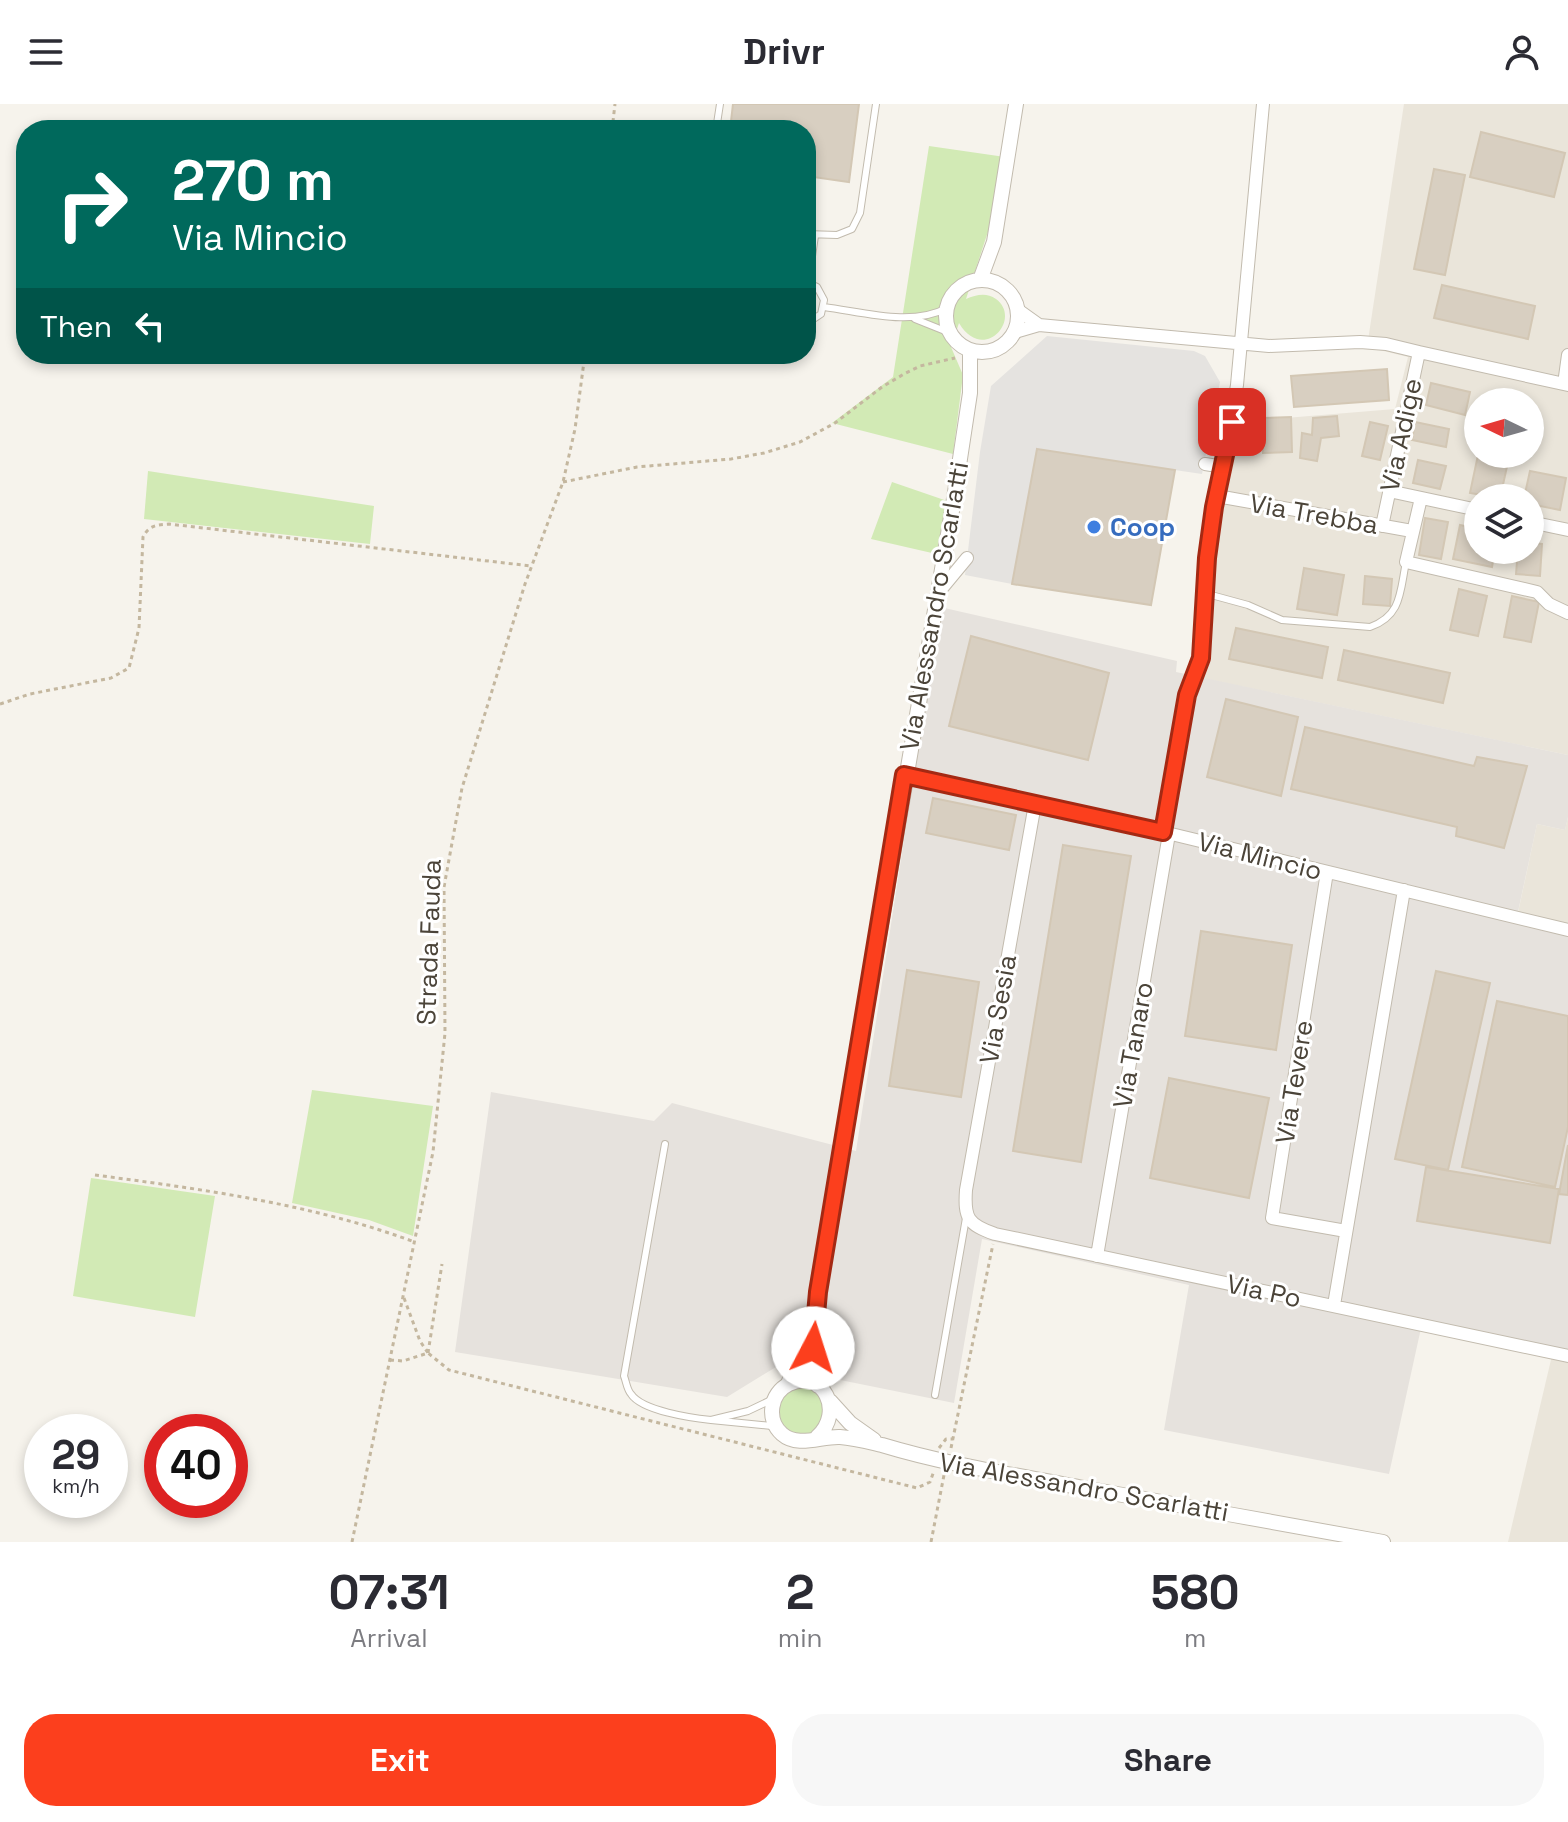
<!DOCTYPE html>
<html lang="en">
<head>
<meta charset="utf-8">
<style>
  body { margin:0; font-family:"Space Grotesk",sans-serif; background:#f7f7f7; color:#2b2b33; height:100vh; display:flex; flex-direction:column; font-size:30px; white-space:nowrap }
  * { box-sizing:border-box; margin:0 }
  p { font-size:26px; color:#7c7c81 }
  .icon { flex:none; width:44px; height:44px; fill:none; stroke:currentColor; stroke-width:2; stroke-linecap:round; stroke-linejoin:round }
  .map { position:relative; height:1438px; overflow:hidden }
  .side { display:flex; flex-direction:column; background:#fff; flex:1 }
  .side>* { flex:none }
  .banner { position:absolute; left:16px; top:16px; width:800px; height:244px; border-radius:32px; box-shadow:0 4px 12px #0003; background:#00695c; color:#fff; overflow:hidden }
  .needle { width:52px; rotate:275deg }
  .controls { position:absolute; left:1464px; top:284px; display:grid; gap:16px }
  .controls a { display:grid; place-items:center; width:80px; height:80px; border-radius:50%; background:#fff; box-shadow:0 4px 12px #0003; font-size:40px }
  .speed { position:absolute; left:24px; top:1310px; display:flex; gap:16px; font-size:40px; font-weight:700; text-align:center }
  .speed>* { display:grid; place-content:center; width:104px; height:104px; border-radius:50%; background:#fff; box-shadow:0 4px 12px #0003; line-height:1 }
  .speed small { font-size:20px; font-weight:400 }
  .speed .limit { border:12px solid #d22; background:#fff; color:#111 }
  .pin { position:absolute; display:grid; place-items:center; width:68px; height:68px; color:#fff; margin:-34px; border-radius:16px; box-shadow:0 4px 12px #0006 }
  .me { position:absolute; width:88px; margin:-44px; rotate:5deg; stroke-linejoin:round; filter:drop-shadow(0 0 6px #0008) }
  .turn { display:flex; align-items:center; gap:28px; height:168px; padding:0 24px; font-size:36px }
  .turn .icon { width:104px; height:104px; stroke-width:2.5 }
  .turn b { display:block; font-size:56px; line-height:68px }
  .then { display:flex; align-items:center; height:76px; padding:0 24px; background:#0003; gap:16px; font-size:30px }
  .eta { display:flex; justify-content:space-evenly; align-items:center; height:136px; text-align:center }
  .eta b { font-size:48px; font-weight:700; line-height:56px }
  .cta { display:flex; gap:16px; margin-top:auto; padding:16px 24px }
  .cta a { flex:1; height:92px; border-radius:32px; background:#fc3f1d; color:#fff; font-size:32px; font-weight:700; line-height:92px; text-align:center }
  .cta a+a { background:#f7f7f7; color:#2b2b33 }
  header { display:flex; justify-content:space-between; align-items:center; height:104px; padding:0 24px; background:#fff; font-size:36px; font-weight:700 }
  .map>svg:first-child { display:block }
  .residential { fill:#eae5da; fill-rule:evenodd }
  .industrial { fill:#e6e2dd }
  .green { fill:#d2eab5 }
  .parking { fill:#e5e3e0 }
  .building { fill:#d8cfc1; stroke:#d3c7b4; stroke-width:2 }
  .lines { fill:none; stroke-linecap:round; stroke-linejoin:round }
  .service-casing { stroke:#c2bbae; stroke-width:8 }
  .minor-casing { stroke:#c2bbae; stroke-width:14 }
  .tertiary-casing { stroke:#c2bbae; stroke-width:16 }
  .path { stroke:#c4b79f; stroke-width:3; stroke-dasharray:4 4; stroke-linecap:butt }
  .service { stroke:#fff; stroke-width:6 }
  .minor { stroke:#fff; stroke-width:12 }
  .tertiary { stroke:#fff; stroke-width:14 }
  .route-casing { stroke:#a42913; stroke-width:20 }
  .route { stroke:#fc3f1d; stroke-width:14 }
  .shop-dot { fill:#3f7fe0; stroke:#fff; stroke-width:3 }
  .labels { text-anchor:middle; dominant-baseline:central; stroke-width:6; stroke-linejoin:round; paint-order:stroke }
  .street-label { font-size:26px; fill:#4b4439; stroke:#fff }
  .shop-label { font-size:26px; font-weight:bold; fill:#366cbe; stroke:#fff; text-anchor:start }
</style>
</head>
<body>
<header><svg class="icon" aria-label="menu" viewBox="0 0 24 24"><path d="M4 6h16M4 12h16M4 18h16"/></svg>Drivr<svg class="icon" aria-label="person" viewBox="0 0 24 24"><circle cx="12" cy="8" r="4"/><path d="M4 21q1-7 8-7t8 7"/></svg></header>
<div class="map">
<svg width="1568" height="1438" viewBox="0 0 1568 1438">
  <rect width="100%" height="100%" fill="#f6f3ec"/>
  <path class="residential" d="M 1404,0 L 1568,0 L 1568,651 L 1197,573 L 1209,464 L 1236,318 L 1395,305 L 1408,253 L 1367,243 ZM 1478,298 L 1530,298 L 1530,350 L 1478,350 ZM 1478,394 L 1530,394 L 1530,446 L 1478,446 Z
    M 1568,713 L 1568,830 L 1516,818 L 1537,720 L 1565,726 Z
    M 1554,1243 L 1568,1246 L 1568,1438 L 1508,1438 Z"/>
  <path class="industrial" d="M 940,503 L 1177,557 L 1176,568 L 1568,651 L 1568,713 L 1565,726 L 1537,720 L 1516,817 L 1568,830 L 1568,1246 L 1423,1215 L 1389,1370 L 1164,1326 L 1189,1181 L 982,1135 L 954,1299 L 776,1263 L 727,1293 L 455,1248 L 491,988 L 654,1017 L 672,999 L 856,1047 Z"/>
  <path class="green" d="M 929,42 L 1012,54 L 966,195 C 976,191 986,188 996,195 C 1023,215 983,260 959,219 L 951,243 L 963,271 L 953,350 L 832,319 L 893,273 Z
    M 148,367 L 374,402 L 370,440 L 144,415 Z
    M 892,378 L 956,400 L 945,452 L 871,435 Z
    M 312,986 L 433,1002 L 413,1132 L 369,1116 L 292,1099 Z
    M 91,1074 L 215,1092 L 195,1213 L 73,1192 Z
    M777 1307a24 24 0 1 1 48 0a24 24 0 1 1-48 0Z"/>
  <path class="parking" d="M 1047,232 L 1194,247 L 1205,252 L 1220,278 L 1202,370 L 1038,346 L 1012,480 L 965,471 L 980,348 L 991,282 Z"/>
  <path class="building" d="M 733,0 L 859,0 L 849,78 L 806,72 L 806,26 L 730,26 Z
    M 1481,28 L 1565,49 L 1554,93 L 1470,73 Z
    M 1434,65 L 1465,71 L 1445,171 L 1414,165 Z
    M 1442,181 L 1535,202 L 1528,235 L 1434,214 Z
    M 1387,265 L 1389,296 L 1294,303 L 1291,272 Z
    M 1431,279 L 1470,288 L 1465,311 L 1426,301 Z
    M 1337,312 L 1339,332 L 1321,334 L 1317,357 L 1300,354 L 1302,329 L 1312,331 L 1313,314 Z
    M 1291,313 L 1292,348 L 1263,349 L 1262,314 Z
    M 1370,318 L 1388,322 L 1380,356 L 1362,352 Z
    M 1415,318 L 1449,325 L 1446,343 L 1412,336 Z
    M 1037,345 L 1175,366 L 1151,501 L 1012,480 Z
    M 1478,351 L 1508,358 L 1500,394 L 1470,389 Z
    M 1418,356 L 1446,362 L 1440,385 L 1413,379 Z
    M 1530,367 L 1566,374 L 1560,406 L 1530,400 L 1530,394 L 1524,394 Z
    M 1425,414 L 1448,418 L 1441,455 L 1419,451 Z
    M 1460,421 L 1478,425 L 1478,446 L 1495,446 L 1492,463 L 1453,455 Z
    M 1530,439 L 1542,440 L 1540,472 L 1516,470 L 1518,446 L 1530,446 Z
    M 1304,464 L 1344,471 L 1337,511 L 1297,505 Z
    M 1365,472 L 1392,475 L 1390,502 L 1363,500 Z
    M 1459,485 L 1487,492 L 1478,532 L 1450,526 Z
    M 1512,492 L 1539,498 L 1531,538 L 1504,533 Z
    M 1236,524 L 1328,543 L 1322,574 L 1229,555 Z
    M 971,532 L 1109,569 L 1088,656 L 949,622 Z
    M 1344,546 L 1450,569 L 1443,599 L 1338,576 Z
    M 1226,595 L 1298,613 L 1281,692 L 1207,673 Z
    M 1305,623 L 1474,662 L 1477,653 L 1527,662 L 1504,744 L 1456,732 L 1457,723 L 1291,685 Z
    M 933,694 L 1016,711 L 1009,746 L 926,729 Z
    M 1063,741 L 1131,752 L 1081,1058 L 1013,1047 Z
    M 1201,827 L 1292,841 L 1276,946 L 1185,932 Z
    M 907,866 L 979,878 L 961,993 L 889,982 Z
    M 1436,867 L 1490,879 L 1448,1066 L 1395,1055 Z
    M 1497,897 L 1568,912 L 1568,1023 L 1555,1083 L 1462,1063 Z
    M 1169,974 L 1269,994 L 1249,1094 L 1150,1074 Z
    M 1568,1041 L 1568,1091 L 1559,1090 Z
    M 1426,1063 L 1559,1085 L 1550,1139 L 1417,1117 Z"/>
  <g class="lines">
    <defs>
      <path id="service" d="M 716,26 L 720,0
        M 806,130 L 837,131 L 852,125 L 860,109 L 876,0
        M 806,178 L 817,183 L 824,196 L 821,210 L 806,220
        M 808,179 L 815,132
        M 824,203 C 863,208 911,223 947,204
        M 915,215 L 950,229
        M 1204,489 L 1248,501 L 1282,516 L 1370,523 C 1402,512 1400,487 1406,458
        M 665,1040 L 624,1272 C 626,1277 627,1286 631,1290 C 642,1307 692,1314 711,1316
        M 935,1291 L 966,1114
        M 771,1296 L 748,1307 L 711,1316 L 772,1322"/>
      <path id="minor" d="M 1018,206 L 1039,221
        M 1015,228 L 1039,221 L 1269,242 L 1360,238 L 1386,240 L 1419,248
        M 1564,280 L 1568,251
        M 1205,360 L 1224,363
        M 1389,387 L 1478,406
        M 1217,392 L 1412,427
        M 1421,394 L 1406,458 L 1537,488 L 1549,500 L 1568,509
        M 1530,418 L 1568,426
        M 1382,422 L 1419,248 L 1568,281
        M 938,489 L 967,454
        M 904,671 L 1163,728 L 1568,826
        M 1035,700 L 966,1086 C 964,1114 968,1121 995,1130 L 1568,1252
        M 1163,728 L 1187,591 L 1201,554 L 1207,454 L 1237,281 L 1263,0
        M 1327,768 L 1272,1114 L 1346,1127
        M 1097,1152 L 1169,730
        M 1334,1201 L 1404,786"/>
      <path id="tertiary" d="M946 212a36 36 0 1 1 72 0a36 36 0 1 1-72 0Z
        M 980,176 L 994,138 L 1016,0
        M 788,1280 L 809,1223
        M 818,1282 L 813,1244 L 818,1188 L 953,401 L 970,289 L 970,247
        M 830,1297 L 850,1319 L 874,1336
        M 817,1333 C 845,1308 823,1264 789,1280 C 770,1289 766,1316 782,1330 C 798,1344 821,1332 840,1333 C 854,1334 869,1338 882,1341 C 948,1361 1016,1371 1084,1384 C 1184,1402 1283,1420 1383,1438"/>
    </defs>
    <use href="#service" class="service-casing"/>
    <use href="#minor" class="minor-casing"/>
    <use href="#tertiary" class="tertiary-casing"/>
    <path class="path" d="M 612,26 L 615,0
      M 563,378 L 637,363 L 731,355 L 764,349 L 800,338 L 835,319 L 882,283 L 904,270 L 920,262 L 955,254
      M 0,600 L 30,590 L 111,574 L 129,564 L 139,524 L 143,433 C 149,421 157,421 169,420 L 531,462
      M 95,1071 C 201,1085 311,1100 412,1137
      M 404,1194 L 420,1237 L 428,1249
      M 428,1249 L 442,1160
      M 390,1256 L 403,1257 L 428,1249 L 449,1266 L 917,1384 L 930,1378 L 934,1367
      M 939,1344 L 946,1335 L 953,1335
      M 951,1344 L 993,1140
      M 352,1438 L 433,1048 L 445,929 L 444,783 L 462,684 L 525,480 L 563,378 L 575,325 L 585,250
      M 931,1438 L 944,1371"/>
    <use href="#service" class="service"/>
    <use href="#minor" class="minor"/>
    <use href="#tertiary" class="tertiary"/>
  </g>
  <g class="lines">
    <defs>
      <path id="route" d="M 813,1244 L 818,1188 L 904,671 L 1163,728 L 1187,591 L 1201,554 L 1207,454 L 1214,403 L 1232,318"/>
    </defs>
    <use href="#route" class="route-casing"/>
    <use href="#route" class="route"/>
  </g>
  <circle class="shop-dot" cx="1094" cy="423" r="8"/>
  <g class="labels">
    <g class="street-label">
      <text transform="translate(1401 331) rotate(-78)">Via Adige</text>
      <text transform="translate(1314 410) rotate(10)">Via Trebba</text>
      <text transform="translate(934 502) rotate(-80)">Via Alessandro Scarlatti</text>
      <text transform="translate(1260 752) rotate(14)">Via Mincio</text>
      <text transform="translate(429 838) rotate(-88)">Strada Fauda</text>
      <text transform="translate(998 905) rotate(-80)">Via Sesia</text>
      <text transform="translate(1133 941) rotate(-80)">Via Tanaro</text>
      <text transform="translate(1294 978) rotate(-81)">Via Tevere</text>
      <text transform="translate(1264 1187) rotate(12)">Via Po</text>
      <text transform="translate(1084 1383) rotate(10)">Via Alessandro Scarlatti</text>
    </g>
    <g class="shop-label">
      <text x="1110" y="423">Coop</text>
    </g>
  </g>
</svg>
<div class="controls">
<a><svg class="needle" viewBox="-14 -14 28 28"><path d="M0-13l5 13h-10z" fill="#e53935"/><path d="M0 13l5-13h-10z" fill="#7c7c81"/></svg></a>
<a><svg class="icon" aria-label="layers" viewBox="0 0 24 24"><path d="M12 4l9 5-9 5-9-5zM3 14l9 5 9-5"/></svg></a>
</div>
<div class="speed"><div>29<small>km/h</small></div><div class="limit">40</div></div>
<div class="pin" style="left:1232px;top:318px;background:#d93025"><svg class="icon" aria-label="arrive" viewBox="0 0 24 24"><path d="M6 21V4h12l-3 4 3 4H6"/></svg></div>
<svg class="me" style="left:813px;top:1244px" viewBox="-20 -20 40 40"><circle r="19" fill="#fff"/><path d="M0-13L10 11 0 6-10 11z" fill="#fc3f1d"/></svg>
<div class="banner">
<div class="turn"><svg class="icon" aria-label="right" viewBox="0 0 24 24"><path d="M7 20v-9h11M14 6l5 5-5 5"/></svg><div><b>270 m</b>Via Mincio</div></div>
<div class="then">Then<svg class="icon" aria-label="left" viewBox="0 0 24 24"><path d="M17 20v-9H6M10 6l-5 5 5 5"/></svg></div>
</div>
</div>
<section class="side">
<div class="eta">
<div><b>07:31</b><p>Arrival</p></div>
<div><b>2</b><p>min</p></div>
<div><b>580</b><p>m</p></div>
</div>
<div class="cta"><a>Exit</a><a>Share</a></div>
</section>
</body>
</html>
